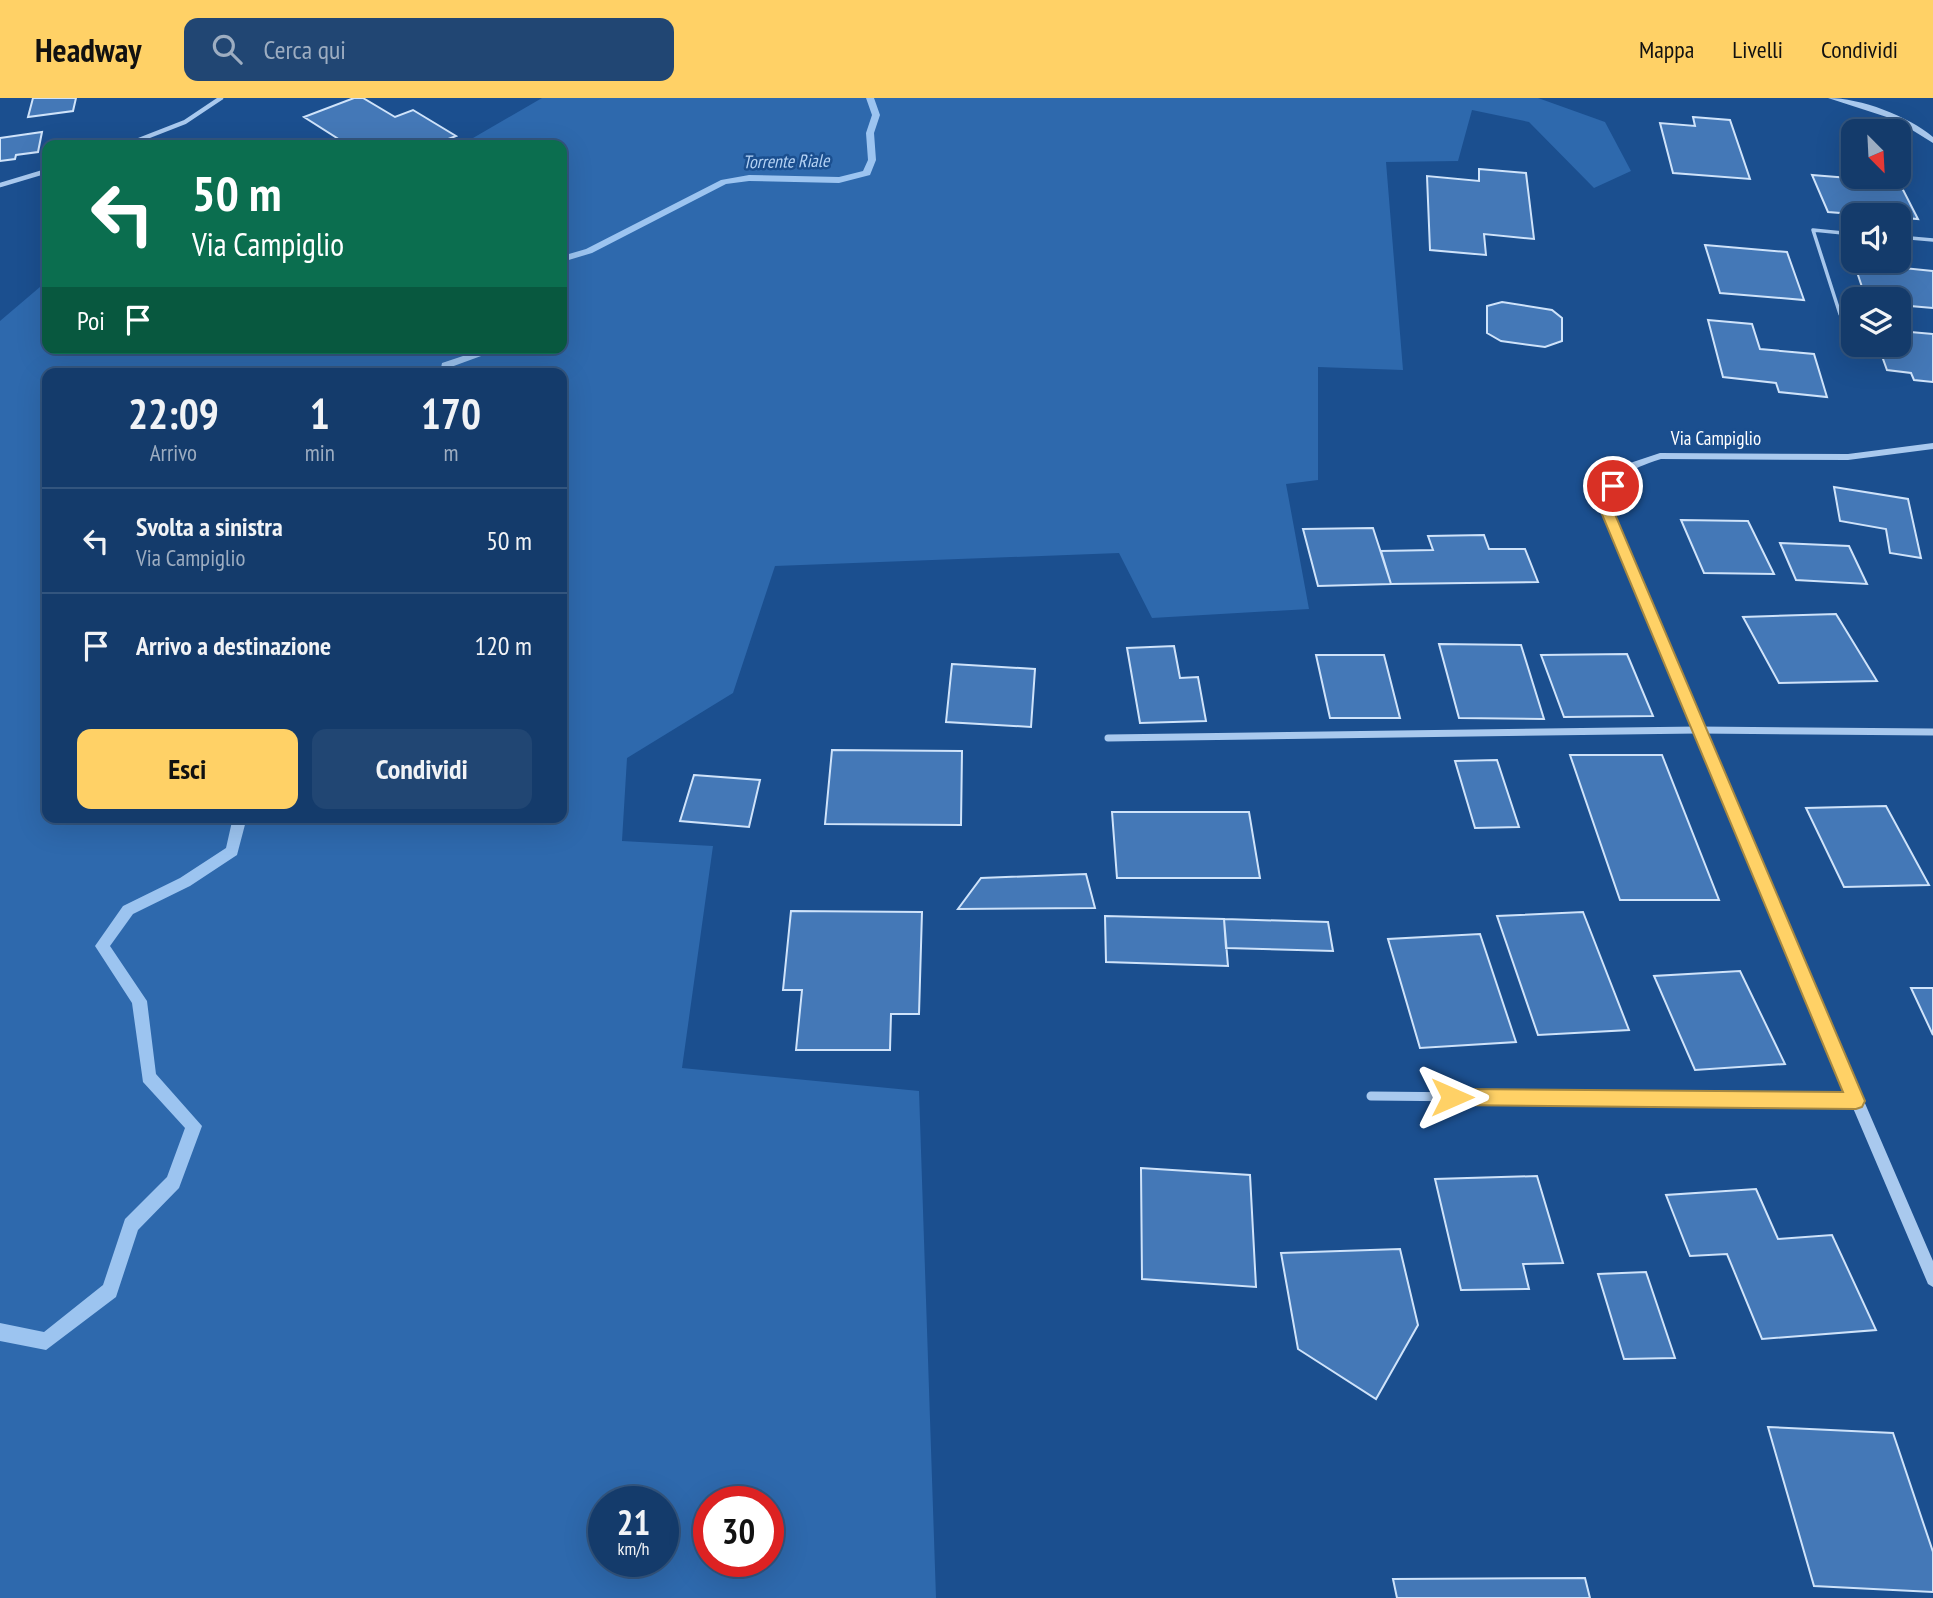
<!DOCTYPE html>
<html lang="it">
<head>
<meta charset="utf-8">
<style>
  body { margin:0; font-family:"PT Sans Narrow",sans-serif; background:#214673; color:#f1f3f6; height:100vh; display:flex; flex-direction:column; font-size:26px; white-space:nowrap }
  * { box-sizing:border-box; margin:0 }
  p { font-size:23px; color:#9dadc1 }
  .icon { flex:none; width:38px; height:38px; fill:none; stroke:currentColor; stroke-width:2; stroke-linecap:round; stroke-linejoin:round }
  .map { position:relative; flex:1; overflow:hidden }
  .drawer { position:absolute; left:42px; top:270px; width:525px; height:455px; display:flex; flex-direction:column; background:#143b6b; border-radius:14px; box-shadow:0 7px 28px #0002,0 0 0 2px #33557e }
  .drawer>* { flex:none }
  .top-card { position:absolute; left:42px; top:42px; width:525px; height:214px; border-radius:14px; box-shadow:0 7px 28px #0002,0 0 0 2px #33557e; background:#0b6e4f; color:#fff; overflow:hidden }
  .needle { width:46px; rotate:156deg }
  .tools { position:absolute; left:1841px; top:21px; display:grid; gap:14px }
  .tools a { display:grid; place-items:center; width:70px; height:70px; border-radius:14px; background:#143b6b; box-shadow:0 7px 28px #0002,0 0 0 2px #33557e; font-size:35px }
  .speed { position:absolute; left:588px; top:1388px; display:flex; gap:14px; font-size:35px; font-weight:700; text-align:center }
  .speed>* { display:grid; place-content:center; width:91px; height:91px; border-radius:50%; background:#143b6b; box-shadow:0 7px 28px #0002,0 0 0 2px #33557e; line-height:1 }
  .speed small { font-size:18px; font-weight:400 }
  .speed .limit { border:10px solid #d22; background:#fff; color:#111 }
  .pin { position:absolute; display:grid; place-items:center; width:60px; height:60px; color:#fff; margin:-30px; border:4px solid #fff; border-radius:50%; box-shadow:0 2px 7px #0007 }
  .me { position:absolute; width:77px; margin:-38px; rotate:90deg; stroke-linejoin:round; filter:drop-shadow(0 0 5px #0008) }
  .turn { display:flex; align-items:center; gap:24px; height:147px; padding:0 35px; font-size:32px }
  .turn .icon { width:91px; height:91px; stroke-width:2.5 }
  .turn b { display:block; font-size:49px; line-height:60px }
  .then { display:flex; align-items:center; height:66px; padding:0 35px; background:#0003; gap:14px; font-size:26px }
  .eta { display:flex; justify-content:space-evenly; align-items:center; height:119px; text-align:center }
  .eta b { font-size:42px; font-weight:800; line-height:49px }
  .button { display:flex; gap:14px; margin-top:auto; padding:14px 35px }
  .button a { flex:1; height:80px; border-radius:14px; background:#ffd166; color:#111; font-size:28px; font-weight:800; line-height:80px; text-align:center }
  .button a+a { background:#214673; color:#f1f3f6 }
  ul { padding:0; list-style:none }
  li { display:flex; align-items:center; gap:21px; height:105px; padding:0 35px; border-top:2px solid #33557e }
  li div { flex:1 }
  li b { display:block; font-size:26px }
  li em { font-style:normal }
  header { display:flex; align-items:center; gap:42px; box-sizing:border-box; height:98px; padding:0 35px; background:#ffd166; color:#111 }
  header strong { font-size:33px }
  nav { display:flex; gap:38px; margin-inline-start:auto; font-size:24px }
  .search { width:490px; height:63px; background:#214673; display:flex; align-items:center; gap:18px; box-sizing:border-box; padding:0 24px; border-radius:14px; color:#9dadc1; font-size:26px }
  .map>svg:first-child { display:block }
  .green { fill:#2e69ad; fill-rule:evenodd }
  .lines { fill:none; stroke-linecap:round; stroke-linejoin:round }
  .stream { fill:#9cc4f0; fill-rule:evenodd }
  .building { fill:#4478b7; stroke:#cfe3fa; stroke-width:2 }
  .service { stroke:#a9c9ee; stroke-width:3.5 }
  .minor-far2 { stroke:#a9c9ee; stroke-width:4.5 }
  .minor-far1 { stroke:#a9c9ee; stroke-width:7 }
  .minor { stroke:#a9c9ee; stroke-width:9 }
  .tertiary { fill:#a9c9ee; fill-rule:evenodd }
  .route { fill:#ffd166; stroke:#a68842; stroke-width:2 }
  .labels { text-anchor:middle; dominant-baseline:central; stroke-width:5; stroke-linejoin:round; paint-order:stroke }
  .far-water-label { font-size:18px; font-style:italic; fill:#b5d3f5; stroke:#1b4f8f }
  .street-label { font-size:19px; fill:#fff; stroke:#1b4f8f }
</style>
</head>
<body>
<header>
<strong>Headway</strong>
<div class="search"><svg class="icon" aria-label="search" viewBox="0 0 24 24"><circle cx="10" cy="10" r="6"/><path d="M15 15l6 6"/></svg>Cerca qui</div>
<nav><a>Mappa</a><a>Livelli</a><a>Condividi</a></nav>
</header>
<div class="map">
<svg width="1933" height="1500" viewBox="0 0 1933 1500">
  <rect width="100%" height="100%" fill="#1b4f8f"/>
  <path class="green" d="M 542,0 L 1538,0 L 1605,24 L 1631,73 L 1594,90 L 1529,24 L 1472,12 L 1458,63 L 1386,64 L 1403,272 L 1318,269 L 1318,382 L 1286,386 L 1309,511 L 1152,520 L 1119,455 L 775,468 L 733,595 L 627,660 L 622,743 L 713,748 L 682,970 L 919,993 L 936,1500 L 0,1500 L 0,223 L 47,183 L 47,250 L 562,250 L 562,47 L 461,47 ZM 47,275 L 562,275 L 562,719 L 47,719 ZM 604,1404 L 663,1404 L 663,1463 L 604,1463 ZM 709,1404 L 768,1404 L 768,1463 L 709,1463 Z"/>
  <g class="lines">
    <path class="stream" d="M 866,0 L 874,0 L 880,17 L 874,35 L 876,62 L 870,77 L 839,85 L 749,83 L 726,86 L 592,155 L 562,164 L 562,158 L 586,151 L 721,82 L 749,77 L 839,79 L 863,73 L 868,62 L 866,35 L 872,17 Z
      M 487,250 L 503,250 L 451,269 L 450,275 L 440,275 L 442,265 Z
      M 233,719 L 247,719 L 237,757 L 190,788 L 133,816 L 110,848 L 147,903 L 156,976 L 202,1028 L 179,1090 L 138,1132 L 116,1199 L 46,1252 L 0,1243 L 0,1225 L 44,1234 L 103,1187 L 125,1121 L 167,1079 L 185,1030 L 143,984 L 132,905 L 95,848 L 123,808 L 180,780 L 226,750 Z"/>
  </g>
  <path class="building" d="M 33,0 L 76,0 L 73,13 L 28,19 Z
    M 354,0 L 363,0 L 395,19 L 413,12 L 456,38 L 433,47 L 348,47 L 304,19 Z
    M 1693,19 L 1730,22 L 1750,81 L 1673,75 L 1660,25 L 1695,28 Z
    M 42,34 L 38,54 L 16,57 L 15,61 L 0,63 L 0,40 Z
    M 1479,71 L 1526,75 L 1534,141 L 1484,136 L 1486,157 L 1430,152 L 1427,78 L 1479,83 Z
    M 1812,77 L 1899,84 L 1918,121 L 1828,114 Z
    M 1705,147 L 1787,154 L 1804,202 L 1720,195 Z
    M 1854,165 L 1933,173 L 1933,210 L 1899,207 L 1899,201 L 1866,201 Z
    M 1502,204 L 1552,212 L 1562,220 L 1562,243 L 1545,249 L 1501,243 L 1487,235 L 1487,208 Z
    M 1708,222 L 1752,226 L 1760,251 L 1814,256 L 1827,299 L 1779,294 L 1776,285 L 1723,279 Z
    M 1899,233 L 1933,236 L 1933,284 L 1914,282 L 1911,275 L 1887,272 L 1878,247 L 1899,247 Z
    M 1834,389 L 1908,401 L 1921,460 L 1890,455 L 1886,431 L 1840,423 Z
    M 1681,422 L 1748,423 L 1774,476 L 1704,475 Z
    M 1373,430 L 1391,486 L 1318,488 L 1303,431 Z
    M 1484,437 L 1489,451 L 1525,451 L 1538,484 L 1391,486 L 1381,453 L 1433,452 L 1428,438 Z
    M 1780,445 L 1849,448 L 1867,486 L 1796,482 Z
    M 1836,516 L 1877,583 L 1779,585 L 1743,519 Z
    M 1439,546 L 1521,547 L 1544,621 L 1459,620 Z
    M 1174,548 L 1180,580 L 1198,579 L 1206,623 L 1140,625 L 1127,550 Z
    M 1627,556 L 1653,618 L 1564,619 L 1541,557 Z
    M 1316,557 L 1384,557 L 1400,620 L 1330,620 Z
    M 952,566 L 1035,571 L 1031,629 L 946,624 Z
    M 832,652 L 962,653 L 961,727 L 825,726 Z
    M 1570,657 L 1662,657 L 1719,802 L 1620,802 Z
    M 1497,662 L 1519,729 L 1475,730 L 1455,663 Z
    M 694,677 L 760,682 L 749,729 L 680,723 Z
    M 1886,708 L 1929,787 L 1844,789 L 1806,710 Z
    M 1112,714 L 1249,714 L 1260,780 L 1117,780 Z
    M 1086,776 L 1095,810 L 958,811 L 981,780 Z
    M 791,813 L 922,814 L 919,916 L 891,916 L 890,952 L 796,952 L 802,892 L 783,892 Z
    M 1583,814 L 1629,932 L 1538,937 L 1497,818 Z
    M 1105,818 L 1224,821 L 1228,868 L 1106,864 Z
    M 1224,821 L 1328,824 L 1333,853 L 1226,850 Z
    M 1480,836 L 1516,944 L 1420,950 L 1388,841 Z
    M 1740,873 L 1785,966 L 1695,972 L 1654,878 Z
    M 1911,890 L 1933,890 L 1933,937 Z
    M 1141,1070 L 1250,1077 L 1256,1189 L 1142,1181 Z
    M 1537,1078 L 1563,1165 L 1523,1166 L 1529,1191 L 1461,1192 L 1435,1081 Z
    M 1756,1091 L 1778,1141 L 1832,1137 L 1876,1232 L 1762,1241 L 1727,1156 L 1690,1158 L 1666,1097 Z
    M 1400,1151 L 1418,1227 L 1376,1301 L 1298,1251 L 1281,1155 Z
    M 1646,1174 L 1675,1260 L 1624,1261 L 1598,1176 Z
    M 1768,1329 L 1893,1335 L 1933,1454 L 1933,1494 L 1814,1488 Z
    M 1585,1480 L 1590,1500 L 1397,1500 L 1393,1481 Z"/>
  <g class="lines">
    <path class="service" d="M 1899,139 L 1933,142
      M 1840,216 L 1813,132 L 1853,136"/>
    <path class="minor-far2" d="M 126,47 L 185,24 L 221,0
      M 0,87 L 47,73"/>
    <path class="minor-far1" d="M 1108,640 L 1698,632 L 1933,634"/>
    <path class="minor" d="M 1371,998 L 1856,1003"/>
    <path class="tertiary" d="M 1828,0 C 1861,0 1908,18 1933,39 L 1933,45 L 1896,22 Z
      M 1933,345 L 1933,351 L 1848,362 L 1661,361 C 1625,373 1620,376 1613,414 L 1704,632 L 1933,1163 L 1933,1189 L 1928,1186 L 1692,632 L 1603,414 L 1608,388 L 1627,366 L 1660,355 L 1848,356 Z"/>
  </g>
  <path class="route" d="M 1613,384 L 1619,388 L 1614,414 L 1865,1003 L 1862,1009 L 1856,1011 L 1452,1007 L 1446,1005 L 1443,999 L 1446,993 L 1452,991 L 1843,994 L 1601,414 L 1606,388 Z"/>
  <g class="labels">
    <g class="far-water-label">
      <text transform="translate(786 63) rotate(-1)">Torrente Riale</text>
    </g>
    <g class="street-label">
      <text x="1716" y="340">Via Campiglio</text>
    </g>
  </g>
</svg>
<div class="tools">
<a><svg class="needle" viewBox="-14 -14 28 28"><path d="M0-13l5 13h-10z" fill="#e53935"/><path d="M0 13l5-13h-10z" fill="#9dadc1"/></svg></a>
<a><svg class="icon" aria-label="sound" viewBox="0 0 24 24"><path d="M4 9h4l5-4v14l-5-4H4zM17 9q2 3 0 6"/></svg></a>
<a><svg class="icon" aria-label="layers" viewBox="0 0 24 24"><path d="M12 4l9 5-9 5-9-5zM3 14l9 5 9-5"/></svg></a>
</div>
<div class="speed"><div>21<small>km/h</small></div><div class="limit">30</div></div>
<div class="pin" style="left:1613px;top:388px;background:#d93025"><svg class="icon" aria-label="arrive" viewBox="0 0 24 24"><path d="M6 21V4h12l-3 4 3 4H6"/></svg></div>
<svg class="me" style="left:1452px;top:999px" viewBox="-20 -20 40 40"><path d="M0-17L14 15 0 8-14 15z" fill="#ffd166" stroke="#fff" stroke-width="4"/></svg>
<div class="top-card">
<div class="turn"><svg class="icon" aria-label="left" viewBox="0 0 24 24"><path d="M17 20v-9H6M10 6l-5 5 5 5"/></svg><div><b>50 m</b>Via Campiglio</div></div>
<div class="then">Poi<svg class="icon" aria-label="arrive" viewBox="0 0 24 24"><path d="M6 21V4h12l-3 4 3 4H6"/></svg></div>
</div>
<section class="drawer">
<div class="eta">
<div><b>22:09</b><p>Arrivo</p></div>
<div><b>1</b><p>min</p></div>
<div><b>170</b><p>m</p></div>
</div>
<ul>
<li><svg class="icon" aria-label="left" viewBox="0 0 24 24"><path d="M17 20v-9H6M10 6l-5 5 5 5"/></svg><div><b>Svolta a sinistra</b><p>Via Campiglio</p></div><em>50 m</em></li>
<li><svg class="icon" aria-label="arrive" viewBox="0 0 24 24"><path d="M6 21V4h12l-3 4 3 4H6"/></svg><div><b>Arrivo a destinazione</b></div><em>120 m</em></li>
</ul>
<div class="button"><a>Esci</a><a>Condividi</a></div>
</section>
</div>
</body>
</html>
